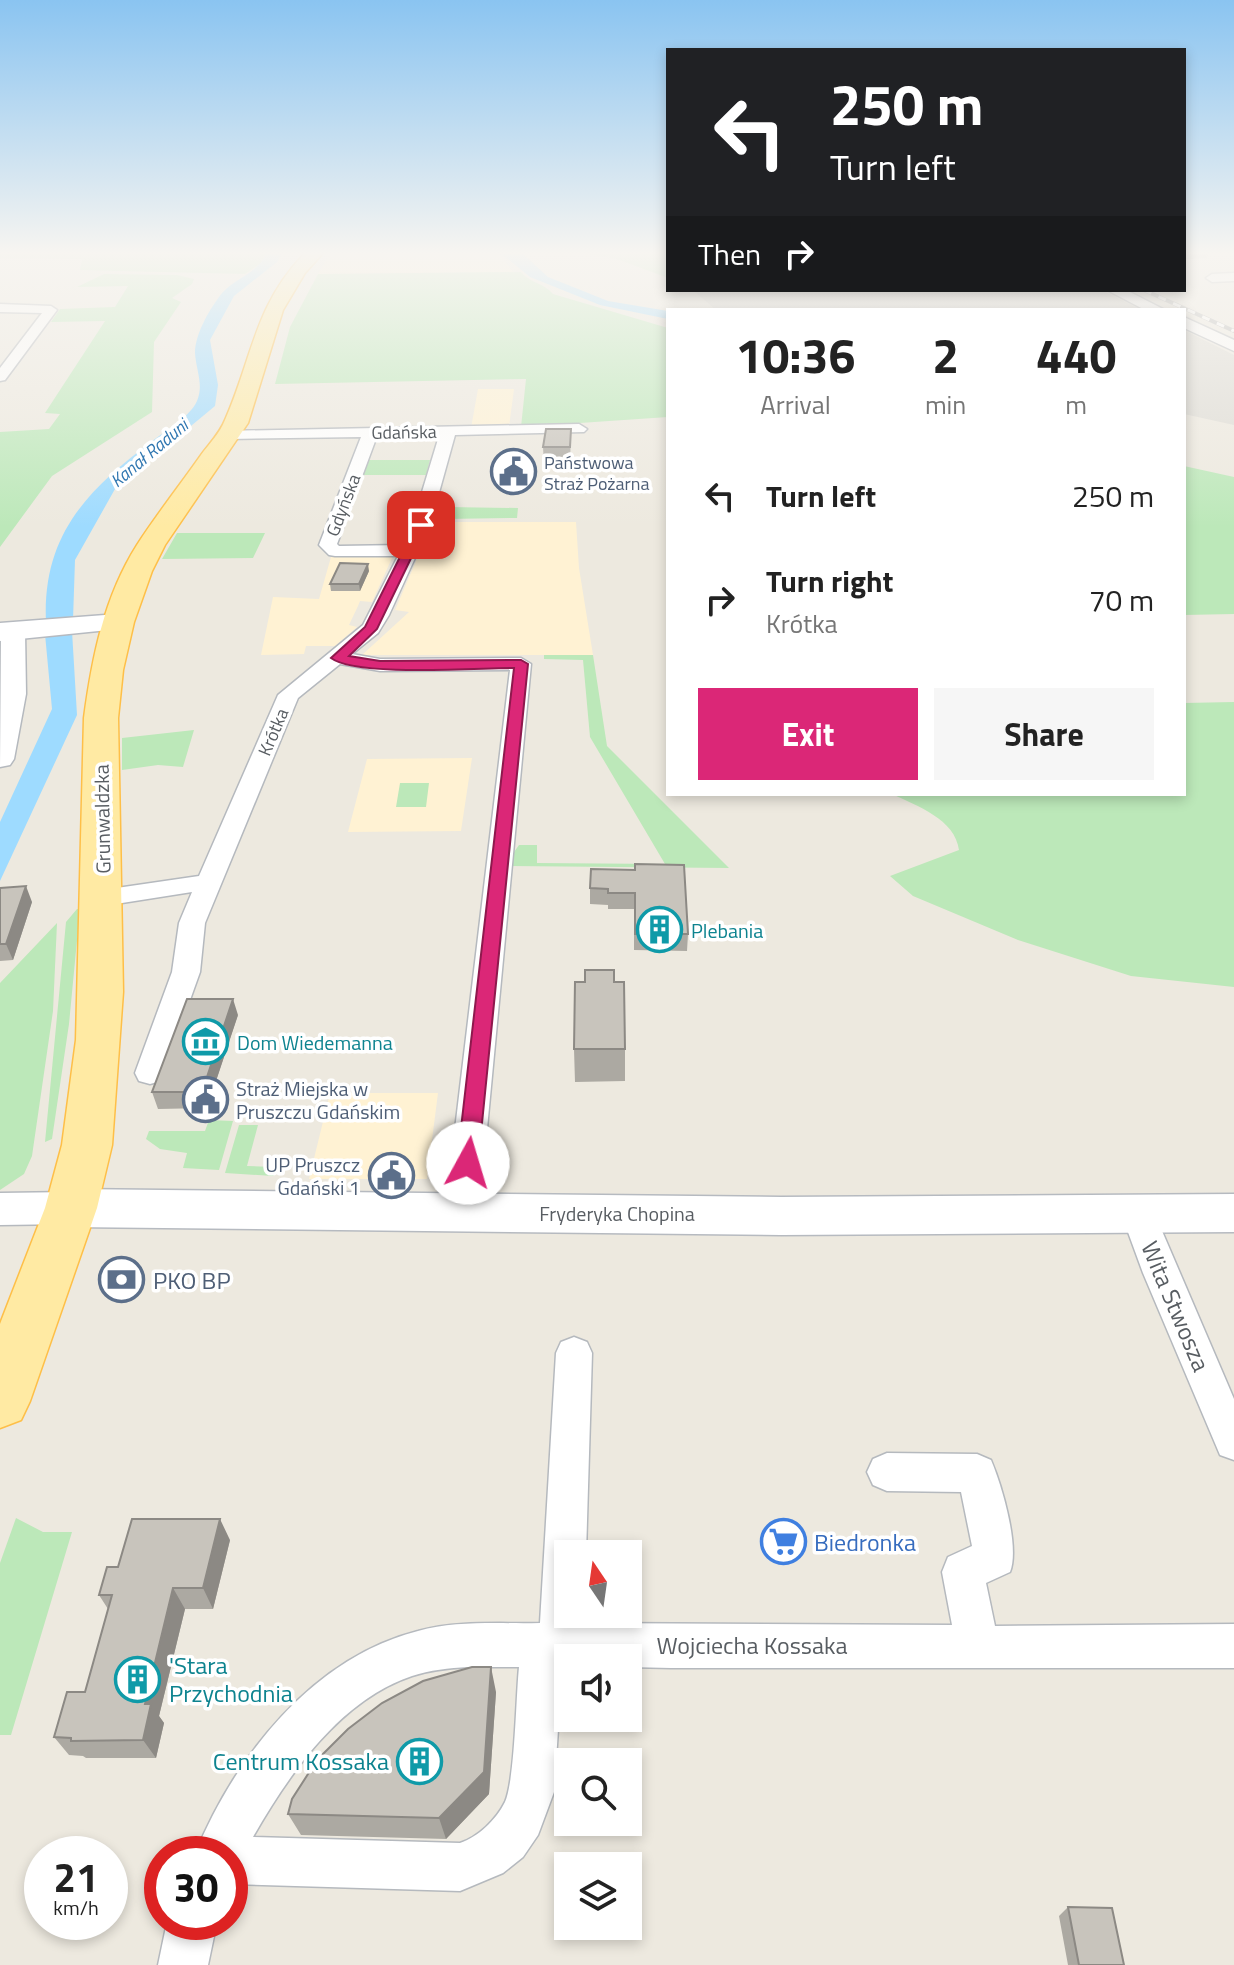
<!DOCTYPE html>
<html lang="en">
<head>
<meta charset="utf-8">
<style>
  body { margin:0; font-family:"Titillium Web",sans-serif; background:#f6f6f6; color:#222; height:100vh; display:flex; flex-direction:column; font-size:30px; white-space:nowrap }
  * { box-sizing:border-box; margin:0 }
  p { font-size:26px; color:#767676 }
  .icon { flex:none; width:44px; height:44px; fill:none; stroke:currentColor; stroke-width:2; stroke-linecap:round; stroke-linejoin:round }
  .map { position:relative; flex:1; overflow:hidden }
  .panel { position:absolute; left:666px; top:308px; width:520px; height:488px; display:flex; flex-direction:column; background:#fff; border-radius:0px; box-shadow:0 4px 12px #0003 }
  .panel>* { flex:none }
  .guide { position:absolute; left:666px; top:48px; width:520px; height:244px; border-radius:0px; box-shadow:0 4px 12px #0003; background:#202124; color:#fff; overflow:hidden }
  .needle { width:52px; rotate:347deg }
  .controls { position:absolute; left:554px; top:1540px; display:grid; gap:16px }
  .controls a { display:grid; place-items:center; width:88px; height:88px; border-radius:0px; background:#fff; box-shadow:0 4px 12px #0003; font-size:40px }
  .speed { position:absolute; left:24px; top:1836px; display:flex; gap:16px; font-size:40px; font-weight:700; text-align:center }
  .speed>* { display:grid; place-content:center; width:104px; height:104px; border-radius:50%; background:#fff; box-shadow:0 4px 12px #0003; line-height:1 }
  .speed small { font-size:20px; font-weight:400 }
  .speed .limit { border:12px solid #d22; background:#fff; color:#111 }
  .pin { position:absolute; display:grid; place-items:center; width:68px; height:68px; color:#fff; margin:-34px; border-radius:16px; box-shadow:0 4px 12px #0006 }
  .me { position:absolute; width:88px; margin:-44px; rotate:6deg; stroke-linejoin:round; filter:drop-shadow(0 0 6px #0008) }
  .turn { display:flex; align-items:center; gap:28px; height:168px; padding:0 32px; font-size:36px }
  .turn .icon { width:104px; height:104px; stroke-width:2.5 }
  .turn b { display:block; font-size:56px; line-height:68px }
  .then { display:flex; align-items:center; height:76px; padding:0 32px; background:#0003; gap:16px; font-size:30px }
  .eta { display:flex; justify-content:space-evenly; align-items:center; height:136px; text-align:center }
  .eta b { font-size:48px; font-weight:700; line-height:56px }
  .primary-button { display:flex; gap:16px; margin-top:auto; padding:16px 32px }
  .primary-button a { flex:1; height:92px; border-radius:0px; background:#db2777; color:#fff; font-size:32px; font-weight:700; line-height:92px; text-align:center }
  .primary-button a+a { background:#f6f6f6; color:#222 }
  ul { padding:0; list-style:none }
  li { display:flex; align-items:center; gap:24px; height:104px; padding:0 32px }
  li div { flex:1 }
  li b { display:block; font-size:30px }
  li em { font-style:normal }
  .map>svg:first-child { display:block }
  .commercial { fill:#fff2d3 }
  .industrial { fill:#dddbd4 }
  .green { fill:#bce8b9 }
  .water { fill:#9edbff }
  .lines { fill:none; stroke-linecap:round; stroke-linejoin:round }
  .minor-casing { stroke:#b5b9be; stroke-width:3 }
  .tertiary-casing { stroke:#b5b9be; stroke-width:3 }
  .secondary-casing { stroke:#b6bac0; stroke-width:3 }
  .primary-casing { stroke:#febf48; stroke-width:3 }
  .minor { fill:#fff; fill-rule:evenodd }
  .tertiary { fill:#fff; fill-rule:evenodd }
  .secondary { fill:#fff; fill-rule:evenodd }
  .primary { fill:#ffeaa3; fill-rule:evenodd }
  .rail-casing { stroke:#b2b3b3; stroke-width:4 }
  .rail { stroke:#fff; stroke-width:3; stroke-dasharray:8; stroke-linecap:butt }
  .wall { fill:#aca9a2 }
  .shaded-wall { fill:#8c8984 }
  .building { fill:#c8c4bc; stroke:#8c8984; stroke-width:2 }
  .route { fill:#db2777; stroke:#8e194d; stroke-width:2 }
  .labels { text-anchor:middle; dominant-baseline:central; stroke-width:7; stroke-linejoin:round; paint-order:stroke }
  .far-street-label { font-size:18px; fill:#585d62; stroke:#fff }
  .far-water-label { font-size:18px; font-style:italic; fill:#3077b1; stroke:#fff }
  .far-service-label { font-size:18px; fill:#4e5e75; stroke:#fff; text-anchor:start }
  .street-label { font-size:20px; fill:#585d62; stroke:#fff }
  .culture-label { font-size:20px; fill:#0d838f; stroke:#fff; text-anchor:start }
  .service-label { font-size:20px; fill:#4e5e75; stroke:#fff; text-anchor:start }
  .near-service-label { font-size:24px; fill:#4e5e75; stroke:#fff; text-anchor:start }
  .near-street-label { font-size:24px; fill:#585d62; stroke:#fff }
  .near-shop-label { font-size:24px; fill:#366cbe; stroke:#fff; text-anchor:start }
  .near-culture-label { font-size:24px; fill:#0d838f; stroke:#fff; text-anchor:start }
</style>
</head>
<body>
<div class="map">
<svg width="1234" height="1965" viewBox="0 0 1234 1965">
  <rect width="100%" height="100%" fill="#ede9df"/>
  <path class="commercial" d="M 331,252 L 499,253 L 513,272 L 318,274 Z
    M 478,389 L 514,389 L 509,427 L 471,428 Z
    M 433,522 L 576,522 L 579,568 L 593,655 L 362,655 L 409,612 L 395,610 Z
    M 393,556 L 372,602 L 360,601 L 358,606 L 349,625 L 357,627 L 335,646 L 306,646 L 304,654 L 261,655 L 273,597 L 319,599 L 331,557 Z
    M 472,758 L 461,831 L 348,832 L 367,759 Z
    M 330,1093 L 438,1093 L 427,1179 L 309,1179 Z"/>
  <path class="industrial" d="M 715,290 L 1101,290 L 1142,310 L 716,310 L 694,291 Z
    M 1184,330 L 1234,355 L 1234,425 L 1184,414 Z"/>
  <path class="green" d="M 0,252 L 267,252 L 261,263 L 245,274 L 80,270 L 82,259 L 0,258 Z
    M 577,252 L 668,252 L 668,278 L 617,259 Z
    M 521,272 C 530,283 544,283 553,294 L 668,328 L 668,417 L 521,427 L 526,379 L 275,384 L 290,327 L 318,274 Z
    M 104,274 L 177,275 L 194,279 L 192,284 L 172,298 L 181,302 L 154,342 L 152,412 L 52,476 L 0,547 L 0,432 L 49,429 L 60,414 L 45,413 L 105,321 L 51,322 L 60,309 L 115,307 L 128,286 L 77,287 Z
    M 366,460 L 430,460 L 426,475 L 361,475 Z
    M 1184,466 L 1234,477 L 1234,614 L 1184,615 Z
    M 447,507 L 518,508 L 517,518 L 443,519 Z
    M 177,533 L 265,533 L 253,558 L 162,559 Z
    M 544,655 L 593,655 L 607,746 L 729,868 L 507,866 L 509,853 L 514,852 L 519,845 L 537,845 L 537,863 L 665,864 L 590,737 L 583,660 L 544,659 Z
    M 1234,702 L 1234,987 L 1131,976 L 1018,940 L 913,896 L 890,876 L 959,850 C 955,819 917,806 892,794 L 1184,794 L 1184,703 Z
    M 194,730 L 183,767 L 158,765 L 122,770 L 122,738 Z
    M 400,783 L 429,783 L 426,807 L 396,807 Z
    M 77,909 L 80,909 L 69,1024 L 52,1139 L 45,1142 L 66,922 Z
    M 57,923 L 53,1011 L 32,1156 L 24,1174 L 0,1190 L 0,983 Z
    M 209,1120 L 233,1121 L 219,1170 L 183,1168 L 187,1153 L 160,1149 L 146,1139 L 149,1131 L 205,1131 Z
    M 239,1125 L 258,1125 L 247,1166 L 273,1167 L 277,1171 L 273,1176 L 225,1173 Z
    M 16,1518 L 43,1532 L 72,1532 L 11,1735 L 0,1735 L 0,1563 Z"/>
  <path class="water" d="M 267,252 L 282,252 L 277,262 L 234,296 L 210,340 L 218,385 L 215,406 L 115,489 L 75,560 L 73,620 L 46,623 C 42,536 86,491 151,442 C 165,431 190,417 197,401 C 204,385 196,370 195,353 C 195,335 208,312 219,297 C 231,279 260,273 267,252 Z
    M 489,252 L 523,254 L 548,277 L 608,301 L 668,311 L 668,319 L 600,305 L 530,277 L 503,255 Z
    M 72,631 L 77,715 L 0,881 L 0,822 L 52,709 L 45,634 Z"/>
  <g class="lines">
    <defs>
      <path id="minor" d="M 1234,273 L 1234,281 L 1212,282 L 1206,278 L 1212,274 Z
        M 0,304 L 51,306 L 57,310 L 5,380 L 0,381 L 0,368 L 42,313 L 0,312 Z
        M 579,424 L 587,429 L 584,432 L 455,435 L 430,525 L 389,615 L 378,633 L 352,654 L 380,659 L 521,658 L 531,664 L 479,1213 L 474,1223 L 462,1226 L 450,1223 L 445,1213 L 510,670 L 380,671 L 340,664 L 298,698 L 205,923 L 200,972 L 161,1081 L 150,1084 L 139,1081 L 135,1073 L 172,972 L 179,923 L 192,892 L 103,906 L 94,904 L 90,898 L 94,892 L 103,890 L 199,876 L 278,695 L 363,625 L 398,556 L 335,556 L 329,555 L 319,545 L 361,437 L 229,439 L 221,434 L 224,431 ZM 377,436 L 439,436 L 412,525 L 403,545 L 339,546 L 337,544 Z
        M 1138,1200 L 1150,1203 L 1234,1399 L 1234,1460 L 1220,1455 L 1143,1273 L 1121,1213 L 1126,1203 Z
        M 574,1337 L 587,1342 L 592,1353 L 586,1554 L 568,1554 L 568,1614 L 583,1614 L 583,1623 L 952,1625 L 942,1572 L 948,1557 L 972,1546 L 961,1492 L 887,1491 L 873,1485 L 867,1472 L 873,1459 L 887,1453 L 977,1454 L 991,1460 C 1002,1486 1020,1547 1010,1572 L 986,1583 L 995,1626 L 1234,1624 L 1234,1668 L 671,1668 L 628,1667 L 628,1658 L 568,1658 L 568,1667 L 562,1667 L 554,1792 L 538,1835 L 523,1857 L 503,1873 L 460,1891 L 230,1884 L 230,1854 L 195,1854 C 235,1757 312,1658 418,1631 C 457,1620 500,1624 540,1623 L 556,1353 L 561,1342 ZM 468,1667 L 519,1667 C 516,1696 515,1779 505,1802 C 496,1820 478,1837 460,1843 L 253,1837 C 289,1774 340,1700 412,1676 C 430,1670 449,1668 468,1667 Z
        M 167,1922 L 217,1922 L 208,1965 L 158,1965 Z"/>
      <path id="tertiary" d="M 1107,290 L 1126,290 L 1165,310 L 1145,310 Z
        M 1184,317 L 1234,340 L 1234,351 L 1184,328 Z
        M 13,624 L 22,626 L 25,631 L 26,694 L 14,759 L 10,765 L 0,767 L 1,631 L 4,626 Z
        M 71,1192 L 85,1196 L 91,1208 L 85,1220 L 71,1224 L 0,1225 L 0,1193 Z"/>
      <path id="secondary" d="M 118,614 L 128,616 L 132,622 L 128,628 L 0,641 L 0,623 Z
        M 71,1189 L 781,1197 L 1234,1194 L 1234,1232 L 781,1235 L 71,1227 L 54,1222 L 47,1208 L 54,1194 Z"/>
      <path id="primary" d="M 306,252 L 324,252 L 305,273 L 283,310 L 248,423 L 165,545 L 152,571 L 134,622 L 123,670 L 118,718 L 123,992 L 112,1145 L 97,1208 L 30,1401 L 21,1420 L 0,1428 L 0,1324 L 45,1208 L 62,1145 L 76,1040 L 84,718 C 92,658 104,597 137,545 C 157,514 180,485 201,455 C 209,444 220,433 225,420 C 253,357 254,305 306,252 Z"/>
    </defs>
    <use href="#minor" class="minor-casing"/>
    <use href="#tertiary" class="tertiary-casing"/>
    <use href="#secondary" class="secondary-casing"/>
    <use href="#primary" class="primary-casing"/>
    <use href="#minor" class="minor"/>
    <use href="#tertiary" class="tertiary"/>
    <use href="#secondary" class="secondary"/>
    <use href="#primary" class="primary"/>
    <defs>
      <path id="rail" d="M 1144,290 L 1234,331"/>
    </defs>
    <use href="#rail" class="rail-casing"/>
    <use href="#rail" class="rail"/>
  </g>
  <path class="wall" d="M 1184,252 L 1209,252 L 1207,258 L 1184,259 Z
    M 571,429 L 570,466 L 544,466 L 543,447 Z
    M 369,571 L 360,591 L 331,591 L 330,584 Z
    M 635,870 L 688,934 L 687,951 L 634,950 L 634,909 L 608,909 L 608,905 L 590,904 L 590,888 Z
    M 0,888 L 32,902 L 13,960 L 0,961 Z
    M 614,982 L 625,1049 L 625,1081 L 575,1082 L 574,1049 Z
    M 238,1015 L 207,1108 L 158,1109 L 152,1092 Z
    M 230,1540 L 213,1609 L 185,1609 L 159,1716 L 164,1723 L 156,1758 L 86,1758 L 83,1756 L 69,1755 L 54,1737 L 85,1692 L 108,1609 L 99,1595 Z
    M 496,1692 L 489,1794 L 446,1839 L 301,1835 L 288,1814 Z
    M 1068,1907 L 1124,1965 L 1068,1965 L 1059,1916 Z"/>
  <path class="shaded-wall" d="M 368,564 L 369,571 L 360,591 L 359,584 Z
    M 26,886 L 32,902 L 13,960 L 6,944 Z
    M 233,999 L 238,1015 L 207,1108 L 202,1092 Z
    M 220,1519 L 230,1540 L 213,1609 L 203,1588 Z
    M 173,1588 L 185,1609 L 159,1716 L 164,1723 L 156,1758 L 143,1740 L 145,1704 Z
    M 491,1667 L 496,1692 L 489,1794 L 446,1839 L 439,1818 Z"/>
  <path class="building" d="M 546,429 L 571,429 L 570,447 L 543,447 Z
    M 340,563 L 368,564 L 359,584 L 330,584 Z
    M 635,864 L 684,865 L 688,934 L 635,934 L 635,893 L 608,893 L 608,889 L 590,888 L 591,869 L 635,870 Z
    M 26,886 L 6,944 L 0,944 L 0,888 Z
    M 585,970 L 614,970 L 614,982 L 624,982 L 625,1049 L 574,1049 L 575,982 L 585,982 Z
    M 187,999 L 233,999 L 202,1092 L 152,1092 Z
    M 132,1519 L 220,1519 L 203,1588 L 173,1588 L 145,1704 L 151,1704 L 143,1740 L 71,1741 L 71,1738 L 54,1737 L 67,1692 L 85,1692 L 112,1595 L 99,1595 L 107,1567 L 118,1567 Z
    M 472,1667 L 491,1667 L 484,1772 L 439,1818 L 288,1814 L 292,1799 L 317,1760 L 348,1729 L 382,1703 L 423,1681 Z
    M 1068,1907 L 1112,1908 L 1124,1965 L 1079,1965 Z"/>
  <linearGradient id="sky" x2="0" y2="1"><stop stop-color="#8ac4f1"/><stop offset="0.48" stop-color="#f7f5f1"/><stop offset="1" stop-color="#f7f5f1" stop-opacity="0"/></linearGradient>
  <rect width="1234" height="527" fill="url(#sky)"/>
  <path class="route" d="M 421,521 L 427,525 L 377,629 L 349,656 L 380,661 L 521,660 L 528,664 L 478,1163 L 475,1168 L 460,1168 L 457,1163 L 514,668 C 477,668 356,677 331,658 L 365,627 L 416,525 Z"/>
  <defs>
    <symbol id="civic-ring" viewBox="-11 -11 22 22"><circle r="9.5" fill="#fff" stroke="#5c6f8a" stroke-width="1.5"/><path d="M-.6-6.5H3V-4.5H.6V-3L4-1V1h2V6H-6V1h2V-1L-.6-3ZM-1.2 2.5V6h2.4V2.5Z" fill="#5c6f8a"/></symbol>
    <symbol id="building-ring" viewBox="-11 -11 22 22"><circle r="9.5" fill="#fff" stroke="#0f9aa8" stroke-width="1.5"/><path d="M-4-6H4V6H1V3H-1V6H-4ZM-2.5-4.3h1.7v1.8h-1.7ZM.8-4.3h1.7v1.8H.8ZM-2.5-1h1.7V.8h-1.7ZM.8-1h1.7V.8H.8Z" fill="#0f9aa8"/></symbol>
    <symbol id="museum-ring" viewBox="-11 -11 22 22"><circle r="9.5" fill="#fff" stroke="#0f9aa8" stroke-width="1.5"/><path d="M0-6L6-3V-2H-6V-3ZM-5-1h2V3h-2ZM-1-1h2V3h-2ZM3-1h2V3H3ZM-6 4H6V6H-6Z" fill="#0f9aa8"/></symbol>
    <symbol id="bank-ring" viewBox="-11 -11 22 22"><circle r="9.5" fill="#fff" stroke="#5c6f8a" stroke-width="1.5"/><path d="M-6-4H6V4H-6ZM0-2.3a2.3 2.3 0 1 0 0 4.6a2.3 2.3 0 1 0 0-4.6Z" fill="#5c6f8a"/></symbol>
    <symbol id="supermarket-ring" viewBox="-11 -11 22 22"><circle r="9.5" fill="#fff" stroke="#3f7fe0" stroke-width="1.5"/><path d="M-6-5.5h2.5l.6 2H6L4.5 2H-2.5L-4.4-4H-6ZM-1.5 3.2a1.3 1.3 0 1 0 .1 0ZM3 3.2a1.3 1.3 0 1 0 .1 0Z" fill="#3f7fe0"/></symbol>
  </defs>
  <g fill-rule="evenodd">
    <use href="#civic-ring" x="488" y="446" width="51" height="51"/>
    <use href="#building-ring" x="634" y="904" width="51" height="51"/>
    <use href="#museum-ring" x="180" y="1016" width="51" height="51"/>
    <use href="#civic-ring" x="180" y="1074" width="51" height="51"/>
    <use href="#civic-ring" x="366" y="1150" width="51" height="51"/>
    <use href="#bank-ring" x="96" y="1254" width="51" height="51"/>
    <use href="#supermarket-ring" x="758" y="1516" width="51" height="51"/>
    <use href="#building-ring" x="112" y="1654" width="51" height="51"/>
    <use href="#building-ring" x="394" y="1736" width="51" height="51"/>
  </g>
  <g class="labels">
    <g class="far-street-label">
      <text transform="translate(404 432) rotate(-1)">Gdańska</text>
      <text transform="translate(343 505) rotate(-69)">Gdyńska</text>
      <text transform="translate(273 732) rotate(-67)">Krótka</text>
    </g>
    <g class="far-water-label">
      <text transform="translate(149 453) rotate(-40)">Kanał Raduni</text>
    </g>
    <g class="far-service-label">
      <text x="544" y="462">Państwowa<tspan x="544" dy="21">Straż Pożarna</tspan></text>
    </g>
    <g class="street-label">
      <text transform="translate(102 819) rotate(-91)">Grunwaldzka</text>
      <text x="617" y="1213">Fryderyka Chopina</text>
    </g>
    <g class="culture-label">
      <text x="691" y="930">Plebania</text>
      <text x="237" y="1042">Dom Wiedemanna</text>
    </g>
    <g class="service-label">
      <text x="236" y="1088">Straż Miejska w<tspan x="236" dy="23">Pruszczu Gdańskim</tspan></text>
      <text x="360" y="1164" text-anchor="end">UP Pruszcz<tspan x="360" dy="23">Gdański 1</tspan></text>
    </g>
    <g class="near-service-label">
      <text x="153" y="1280">PKO BP</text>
    </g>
    <g class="near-street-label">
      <text transform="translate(1176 1306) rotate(67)">Wita Stwosza</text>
      <text x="752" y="1645">Wojciecha Kossaka</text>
    </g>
    <g class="near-shop-label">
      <text x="814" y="1542">Biedronka</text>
    </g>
    <g class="near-culture-label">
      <text x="169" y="1665">'Stara<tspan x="169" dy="28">Przychodnia</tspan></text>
      <text x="389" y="1761" text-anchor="end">Centrum Kossaka</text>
    </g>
  </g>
</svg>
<div class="controls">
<a><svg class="needle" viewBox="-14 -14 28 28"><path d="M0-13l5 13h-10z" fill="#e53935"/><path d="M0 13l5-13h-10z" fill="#767676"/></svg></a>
<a><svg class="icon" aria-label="sound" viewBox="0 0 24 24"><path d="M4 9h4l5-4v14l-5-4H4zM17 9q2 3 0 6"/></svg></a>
<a><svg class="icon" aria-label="search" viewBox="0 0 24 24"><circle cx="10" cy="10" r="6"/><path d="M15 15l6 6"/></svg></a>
<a><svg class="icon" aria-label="layers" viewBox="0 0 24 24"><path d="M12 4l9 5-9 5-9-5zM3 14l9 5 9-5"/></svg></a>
</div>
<div class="speed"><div>21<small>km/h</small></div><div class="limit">30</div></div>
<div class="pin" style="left:421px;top:525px;background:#d93025"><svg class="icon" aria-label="arrive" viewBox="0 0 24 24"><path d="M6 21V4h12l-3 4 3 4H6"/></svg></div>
<svg class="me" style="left:468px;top:1163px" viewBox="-20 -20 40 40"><circle r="19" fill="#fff"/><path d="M0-13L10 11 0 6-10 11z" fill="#db2777"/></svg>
<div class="guide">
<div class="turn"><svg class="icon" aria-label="left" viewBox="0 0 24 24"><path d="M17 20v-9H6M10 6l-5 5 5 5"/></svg><div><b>250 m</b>Turn left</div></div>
<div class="then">Then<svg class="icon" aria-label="right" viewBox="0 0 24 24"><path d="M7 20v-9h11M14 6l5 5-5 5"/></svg></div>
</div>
<section class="panel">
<div class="eta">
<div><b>10:36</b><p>Arrival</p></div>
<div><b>2</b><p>min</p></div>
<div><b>440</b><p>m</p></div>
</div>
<ul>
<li><svg class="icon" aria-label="left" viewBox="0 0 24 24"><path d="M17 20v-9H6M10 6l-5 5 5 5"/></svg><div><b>Turn left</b></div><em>250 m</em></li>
<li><svg class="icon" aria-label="right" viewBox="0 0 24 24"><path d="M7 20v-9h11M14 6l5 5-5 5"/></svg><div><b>Turn right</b><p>Krótka</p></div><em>70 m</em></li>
</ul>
<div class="primary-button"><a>Exit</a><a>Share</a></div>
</section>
</div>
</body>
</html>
